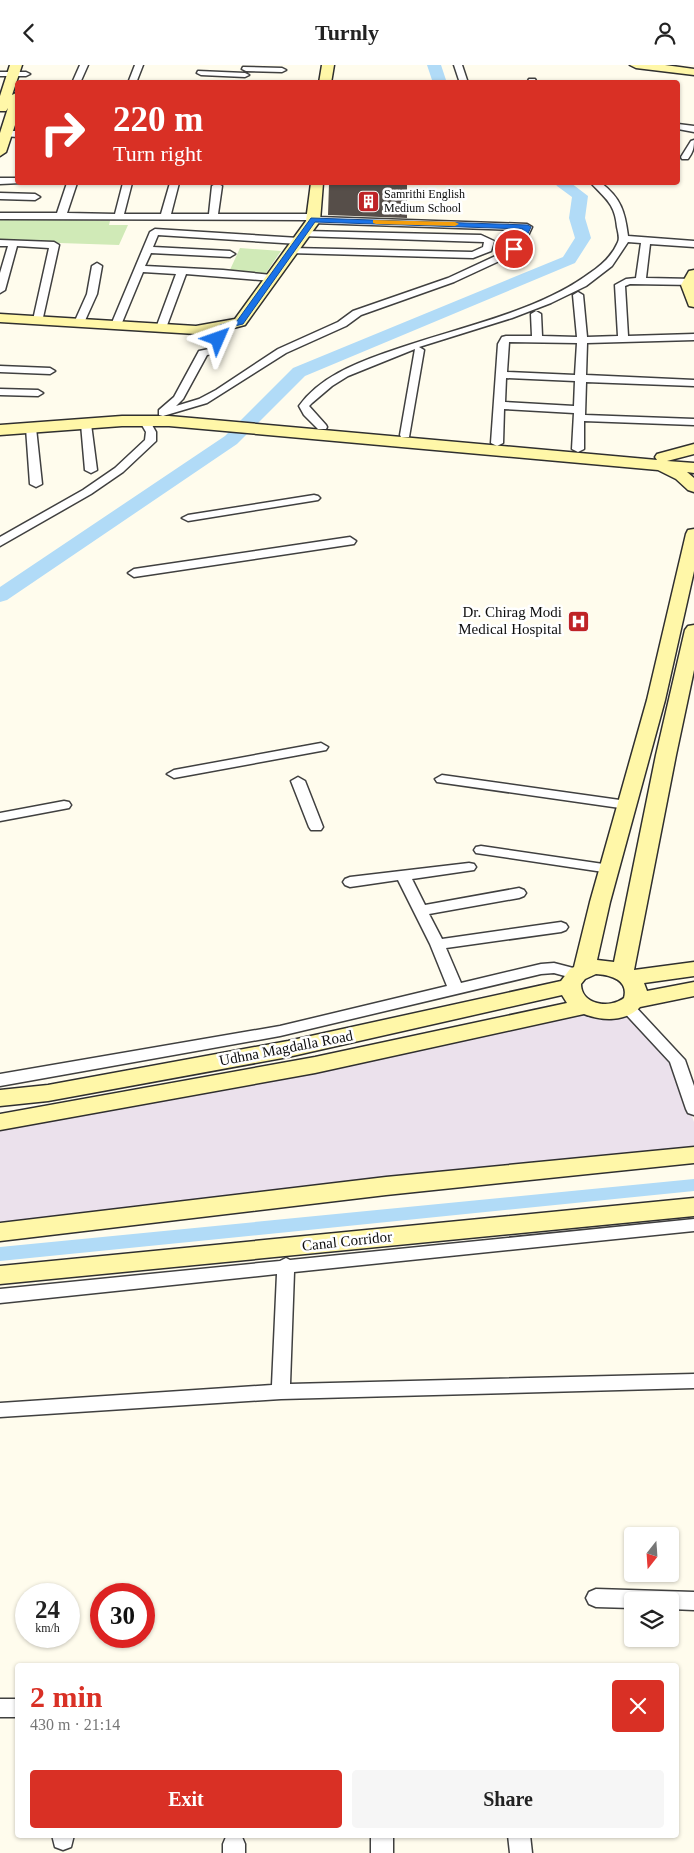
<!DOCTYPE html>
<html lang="en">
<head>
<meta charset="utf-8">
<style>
  body { margin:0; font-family:"Times New Roman",serif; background:#f6f6f6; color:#222; height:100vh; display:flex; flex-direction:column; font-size:19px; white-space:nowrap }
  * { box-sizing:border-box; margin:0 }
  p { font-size:16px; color:#767676 }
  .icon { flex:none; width:28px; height:28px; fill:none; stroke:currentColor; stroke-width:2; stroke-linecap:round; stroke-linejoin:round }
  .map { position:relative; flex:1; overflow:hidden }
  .panel { position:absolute; left:15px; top:1598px; width:664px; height:175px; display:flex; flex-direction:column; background:#fff; border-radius:5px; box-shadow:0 1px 4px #0004 }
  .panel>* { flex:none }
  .banner { position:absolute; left:15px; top:15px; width:665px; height:105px; border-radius:5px; box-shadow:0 1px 4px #0004; background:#d93025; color:#fff; overflow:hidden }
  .needle { width:32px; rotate:197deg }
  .controls { position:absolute; left:624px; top:1462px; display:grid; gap:10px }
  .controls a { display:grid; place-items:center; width:55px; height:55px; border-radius:5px; background:#fff; box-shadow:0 1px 4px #0004; font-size:25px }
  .speed { position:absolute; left:15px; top:1518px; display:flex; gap:10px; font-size:25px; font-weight:700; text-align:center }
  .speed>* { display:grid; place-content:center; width:65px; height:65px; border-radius:50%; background:#fff; box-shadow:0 1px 4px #0004; line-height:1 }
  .speed small { font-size:12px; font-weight:400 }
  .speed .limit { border:8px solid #d22; background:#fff; color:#111 }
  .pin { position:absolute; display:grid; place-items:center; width:42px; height:42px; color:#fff; margin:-21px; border:2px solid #fff; border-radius:50%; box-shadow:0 1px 5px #0007 }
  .me { position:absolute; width:55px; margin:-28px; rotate:47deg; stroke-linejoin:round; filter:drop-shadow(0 0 4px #0008) }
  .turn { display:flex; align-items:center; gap:18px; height:105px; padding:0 15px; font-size:22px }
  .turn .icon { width:65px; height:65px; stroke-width:2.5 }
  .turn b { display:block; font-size:35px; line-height:42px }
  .round { display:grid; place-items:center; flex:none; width:52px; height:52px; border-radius:5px; background:#f6f6f6 }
  .overview { display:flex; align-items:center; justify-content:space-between; height:85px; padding:0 15px }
  h1 { font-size:30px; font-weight:800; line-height:38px; color:#d93025 }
  .button { display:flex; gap:10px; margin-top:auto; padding:10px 15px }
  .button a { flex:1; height:58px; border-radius:5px; background:#d93025; color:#fff; font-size:20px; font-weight:800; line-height:58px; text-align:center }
  .button a+a { background:#f6f6f6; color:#222 }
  header { display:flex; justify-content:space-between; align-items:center; height:65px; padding:0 15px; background:#fff; font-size:22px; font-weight:800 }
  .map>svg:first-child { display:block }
  .industrial { fill:#ebe1ec }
  .green { fill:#d0eab7 }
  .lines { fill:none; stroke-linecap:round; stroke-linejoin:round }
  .canal { fill:#b1dbf7; fill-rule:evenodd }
  .river { fill:#b1dbf7; fill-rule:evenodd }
  .building { fill:#564e49 }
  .street-casing { stroke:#404040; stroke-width:3 }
  .secondary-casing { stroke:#2f2f2f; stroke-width:3 }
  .street { fill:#fff; fill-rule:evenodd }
  .secondary { fill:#fff7a8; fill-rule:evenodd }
  .route { fill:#1a73e8; stroke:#114b97 }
  .slow { fill:#f59e0b }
  .labels { text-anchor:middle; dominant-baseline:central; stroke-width:5; stroke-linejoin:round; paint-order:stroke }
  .far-poi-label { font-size:12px; fill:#0d0d0d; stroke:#fff; text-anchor:start }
  .poi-label { font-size:15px; fill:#0d0d0d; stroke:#fff; text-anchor:end }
  .street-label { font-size:15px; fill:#0d0d0d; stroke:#fff }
</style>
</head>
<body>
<header><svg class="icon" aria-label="back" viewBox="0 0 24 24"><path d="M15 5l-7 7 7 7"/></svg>Turnly<svg class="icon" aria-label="person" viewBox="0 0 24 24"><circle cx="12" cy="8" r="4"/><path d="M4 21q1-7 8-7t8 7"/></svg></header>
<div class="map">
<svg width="694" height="1788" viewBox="0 0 694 1788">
  <rect width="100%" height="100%" fill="#fffced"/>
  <path class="industrial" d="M 582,943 L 626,945 L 673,995 L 694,1057 L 694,1087 L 0,1163 L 0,1060 Z"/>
  <path class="green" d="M 0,153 L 110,156 L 109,160 L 128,160 L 119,180 L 0,176 Z
    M 240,183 L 281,186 L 266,208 L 229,207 Z"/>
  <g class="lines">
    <path class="canal" d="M 694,1114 L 694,1126 L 0,1196 L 0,1182 Z"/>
    <path class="river" d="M 427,0 L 441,0 L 447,18 L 433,18 Z
      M 555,118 L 571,118 L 588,131 L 585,153 L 591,173 L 575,198 L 305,311 L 237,379 L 7,535 L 0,537 L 0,522 L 225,371 L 293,303 L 563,192 L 575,173 L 569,153 L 572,132 L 557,121 Z"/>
  </g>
  <path class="building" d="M 329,118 L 407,118 L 407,153 L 328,150 Z"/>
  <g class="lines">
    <defs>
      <path id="street" d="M 80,0 L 88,0 L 80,18 L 72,18 Z
        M 135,0 L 143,0 L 136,18 L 128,18 Z
        M 454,0 L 462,0 L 468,18 L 460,18 Z
        M 243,2 L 282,3 L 286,5 L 282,7 L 246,6 L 242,4 Z
        M 198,6 L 245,8 L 249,10 L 245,12 L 201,10 L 197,8 Z
        M 0,7 L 26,7 L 30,9 L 26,11 L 0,11 Z
        M 529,14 L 535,14 L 536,16 L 527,18 Z
        M 678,59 L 694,61 L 694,67 L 678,64 Z
        M 6,66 L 18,66 L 18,72 L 3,71 L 2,69 Z
        M 694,75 C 694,83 693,87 688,94 L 682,94 L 681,92 L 691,76 Z
        M 0,113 L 18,113 L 18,118 L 21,118 L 0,119 Z
        M 67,118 L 77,118 L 67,148 L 115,149 L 123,118 L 132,118 L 124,149 L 161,149 L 170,118 L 179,118 L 171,149 L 209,149 L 212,121 L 217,118 L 222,121 L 218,149 L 314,149 L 318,152 L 527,159 L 532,162 L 525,177 L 508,192 L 454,217 L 361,250 L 346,261 L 286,288 L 207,338 L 163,351 L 159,350 L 159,345 L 174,332 L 199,286 L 209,284 L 218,260 L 222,259 L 227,262 L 218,286 L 217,288 L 207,290 L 183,334 L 176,341 L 199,334 L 216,325 L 278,284 L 338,257 L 353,246 L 448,213 L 502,188 L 518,174 L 521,165 L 313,158 L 308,155 L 0,154 L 0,148 L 57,148 Z
        M 591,118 L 601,118 C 621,133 625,147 628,171 L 694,176 L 694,182 L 650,179 L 646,213 L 694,214 L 694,220 L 630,219 L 625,221 L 628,271 L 694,269 L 694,275 L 587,278 L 586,310 L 694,315 L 694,321 L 586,317 L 585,350 L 694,354 L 694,360 L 584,356 L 584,384 L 578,387 L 572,384 L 574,348 L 504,344 L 503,378 L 497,381 L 491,378 L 498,279 L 502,272 L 506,271 L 532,271 L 531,249 L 536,246 L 541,249 L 542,271 L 577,272 L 573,230 L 578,227 L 583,230 L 587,272 L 618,271 L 615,220 L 626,214 L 636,213 L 641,178 L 628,177 L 612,201 L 586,221 L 551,238 L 512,253 L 419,282 L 424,285 L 409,372 L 401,372 L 400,370 L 415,284 L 348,311 L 332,321 L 312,338 L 309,341 L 326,360 L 327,362 L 326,364 L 318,364 L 304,350 L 299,341 C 319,313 354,299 385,288 C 450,264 535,249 590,208 C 602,200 612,191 618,177 C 620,173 618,167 617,162 C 615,139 606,134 591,118 ZM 509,277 L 577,278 L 575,310 L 507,307 ZM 506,313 L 575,316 L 574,341 L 505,337 Z
        M 0,128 L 35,129 L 40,132 L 35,135 L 0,134 Z
        M 155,164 L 299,173 L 304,176 L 299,179 L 158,170 L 153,182 L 230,186 L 235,189 L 230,192 L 151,188 L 145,201 L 223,205 L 272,210 L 277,213 L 272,216 L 186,209 L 166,263 L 161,266 L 156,263 L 176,209 L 143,207 L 121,260 L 116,263 L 112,262 L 111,260 L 150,167 Z
        M 304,166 L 481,170 L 494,176 L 491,186 L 473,193 L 289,188 L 289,184 L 292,183 L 472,187 L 483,182 L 484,177 L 301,171 L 301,167 Z
        M 0,175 L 54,177 L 59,180 L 42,257 L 38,258 L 33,255 L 49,183 L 17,181 L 5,225 L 0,228 L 0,208 L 8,181 L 0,181 Z
        M 97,198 L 102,201 L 97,229 L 83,260 L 75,260 L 74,258 L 87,229 L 92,201 Z
        M 0,301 L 50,303 L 55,306 L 50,309 L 0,307 Z
        M 0,324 L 38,325 L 43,328 L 38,331 L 0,330 Z
        M 144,352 L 148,353 L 156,367 L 156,376 L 123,407 L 91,429 L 0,481 L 0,472 L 83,425 L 115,403 L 145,375 L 146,367 L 139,355 Z
        M 86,356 L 91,359 L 97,405 L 91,408 L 85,405 L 81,359 Z
        M 31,360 L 36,363 L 42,419 L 36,422 L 30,419 L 26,363 Z
        M 314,430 L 318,431 L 320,433 L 318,435 L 188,456 L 182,453 L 188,450 Z
        M 350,472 L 356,476 L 354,479 L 134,512 L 128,508 L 134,504 Z
        M 321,678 L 328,682 L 326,685 L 174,713 L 167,709 L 174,705 Z
        M 442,710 L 627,736 L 634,740 L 627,744 L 437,717 L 435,714 Z
        M 298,712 L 305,716 L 323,762 L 321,765 L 311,765 L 309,762 L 291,716 Z
        M 64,736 L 69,737 L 71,740 L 69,743 L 0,756 L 0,748 Z
        M 481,781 L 610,800 L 615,801 L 617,804 L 615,807 L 610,808 L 476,788 L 474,785 L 476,782 Z
        M 469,798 L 474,799 L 476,802 L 474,805 L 412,814 L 425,840 L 519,823 L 524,825 L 526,828 L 524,831 L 519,833 L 429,849 L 442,874 L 561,857 L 566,859 L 568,862 L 566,865 L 561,867 L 446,883 L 461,918 L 541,899 L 554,898 L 581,905 L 584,909 L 581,913 L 576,914 L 554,908 L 541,909 L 280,971 L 0,1021 L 0,1009 L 280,961 L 447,921 L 430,879 L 398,815 L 350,822 L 345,820 L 343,817 L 345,814 L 350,812 Z
        M 627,937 L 632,938 L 685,995 L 694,1021 L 694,1050 L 688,1048 L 686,1044 L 670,997 L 619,942 L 622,938 Z
        M 694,1154 L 694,1166 L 294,1207 L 290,1319 L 694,1309 L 694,1323 L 281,1334 L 0,1352 L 0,1338 L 272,1320 L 277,1209 L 0,1238 L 0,1224 L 280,1196 L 286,1193 L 290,1195 Z
        M 596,1524 L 694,1527 L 694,1545 L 670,1544 L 670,1536 L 632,1536 L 632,1543 L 596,1542 L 589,1539 L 586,1533 L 589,1527 Z
        M 0,1634 L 18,1634 L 18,1652 L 0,1652 Z
        M 52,1770 L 74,1770 L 71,1782 L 63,1785 L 55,1782 Z
        M 231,1770 L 242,1772 L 245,1779 L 245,1788 L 223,1788 L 223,1779 L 226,1772 Z
        M 371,1770 L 393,1770 L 393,1788 L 371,1788 Z
        M 508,1770 L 530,1770 L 532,1788 L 510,1788 Z"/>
      <path id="secondary" d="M 10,0 L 22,0 L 12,30 L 18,27 L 18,51 L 6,87 L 0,91 L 0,68 L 8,43 L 6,46 L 0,46 L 0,31 Z
        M 322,0 L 334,0 L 331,18 L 319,18 Z
        M 630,0 L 665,0 L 694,4 L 694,10 L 636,3 Z
        M 311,118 L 323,118 L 320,156 L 245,260 L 222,266 L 196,269 L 0,257 L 0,249 L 196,261 L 235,254 L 306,156 Z
        M 694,205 L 694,242 L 689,241 L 681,220 L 689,206 Z
        M 122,351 L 169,351 L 657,395 L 655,392 L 657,389 L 694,379 L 694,389 L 667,396 L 694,398 L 694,408 L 687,407 L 694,413 L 694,427 L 688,425 L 676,414 L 658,405 L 169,361 L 122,361 L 0,370 L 0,360 Z
        M 694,464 L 694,506 L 665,635 L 610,837 L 597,895 L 614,897 L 656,690 L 685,565 L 688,561 L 694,560 L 694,605 L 676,690 L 634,905 L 694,897 L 694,911 L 644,918 L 647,926 L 694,917 L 694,931 L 640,942 C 626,957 602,956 584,949 L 315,1008 L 0,1065 L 0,1049 L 315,992 L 567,938 L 562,930 L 288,992 L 48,1036 L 0,1041 L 0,1025 L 48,1020 L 288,976 L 561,916 L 570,904 L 574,902 L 590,837 L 647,635 L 686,469 L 688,465 ZM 596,909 C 611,910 629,915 624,933 C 610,944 581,940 581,919 L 585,914 Z
        M 694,1082 L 694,1098 L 386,1130 L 0,1176 L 0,1158 L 386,1112 Z
        M 694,1133 L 694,1151 L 0,1219 L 0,1201 Z"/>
    </defs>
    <use href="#street" class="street-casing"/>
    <use href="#secondary" class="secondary-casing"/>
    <use href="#street" class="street"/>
    <use href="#secondary" class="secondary"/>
  </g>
  <path class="route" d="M 311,153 L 528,160 L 531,162 L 524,177 L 514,186 L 510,184 L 518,174 L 523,164 L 315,157 L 243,259 L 226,263 L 221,276 L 215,276 L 214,274 L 220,260 L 237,256 Z"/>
  <path class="slow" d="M 373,155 L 455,157 L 459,159 L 455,161 L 376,159 L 373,158 Z"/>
  <defs>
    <symbol id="building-square" viewBox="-11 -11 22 22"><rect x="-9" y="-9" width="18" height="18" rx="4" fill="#bf2327" stroke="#fff"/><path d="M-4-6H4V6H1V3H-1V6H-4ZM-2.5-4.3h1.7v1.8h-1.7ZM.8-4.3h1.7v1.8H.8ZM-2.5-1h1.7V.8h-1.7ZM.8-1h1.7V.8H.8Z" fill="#fff"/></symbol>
    <symbol id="hospital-square" viewBox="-11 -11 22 22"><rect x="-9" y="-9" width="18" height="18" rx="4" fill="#bf2327" stroke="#fff"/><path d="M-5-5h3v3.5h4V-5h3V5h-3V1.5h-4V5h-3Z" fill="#fff"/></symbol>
  </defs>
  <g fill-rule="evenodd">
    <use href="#building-square" x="356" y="124" width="25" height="25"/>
    <use href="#hospital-square" x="566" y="544" width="25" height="25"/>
  </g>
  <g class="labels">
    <g class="far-poi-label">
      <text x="384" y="129">Samrithi English<tspan x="384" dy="14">Medium School</tspan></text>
    </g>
    <g class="poi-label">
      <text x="562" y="547">Dr. Chirag Modi<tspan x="562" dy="17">Medical Hospital</tspan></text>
    </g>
    <g class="street-label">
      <text transform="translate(286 983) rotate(-11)">Udhna Magdalla Road</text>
      <text transform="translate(347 1176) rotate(-6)">Canal Corridor</text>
    </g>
  </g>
</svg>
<div class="controls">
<a><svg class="needle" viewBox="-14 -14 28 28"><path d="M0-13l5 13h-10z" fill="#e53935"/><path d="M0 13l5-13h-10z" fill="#767676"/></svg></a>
<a><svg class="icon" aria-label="layers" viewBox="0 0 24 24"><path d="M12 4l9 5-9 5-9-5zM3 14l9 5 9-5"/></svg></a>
</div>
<div class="speed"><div>24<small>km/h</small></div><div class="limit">30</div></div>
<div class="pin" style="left:514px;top:184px;background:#d93025"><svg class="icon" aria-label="arrive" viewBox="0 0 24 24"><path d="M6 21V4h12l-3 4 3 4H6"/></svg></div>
<svg class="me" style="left:218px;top:274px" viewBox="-20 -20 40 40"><path d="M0-17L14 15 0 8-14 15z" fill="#1a73e8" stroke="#fff" stroke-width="4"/></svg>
<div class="banner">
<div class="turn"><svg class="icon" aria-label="right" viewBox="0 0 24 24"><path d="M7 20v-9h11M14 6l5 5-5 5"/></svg><div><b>220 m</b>Turn right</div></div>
</div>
<section class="panel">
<div class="overview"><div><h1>2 min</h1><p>430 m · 21:14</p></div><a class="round" style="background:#d93025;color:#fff"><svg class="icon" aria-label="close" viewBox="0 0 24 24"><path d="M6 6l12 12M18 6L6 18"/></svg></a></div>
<div class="button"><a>Exit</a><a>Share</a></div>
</section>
</div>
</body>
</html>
